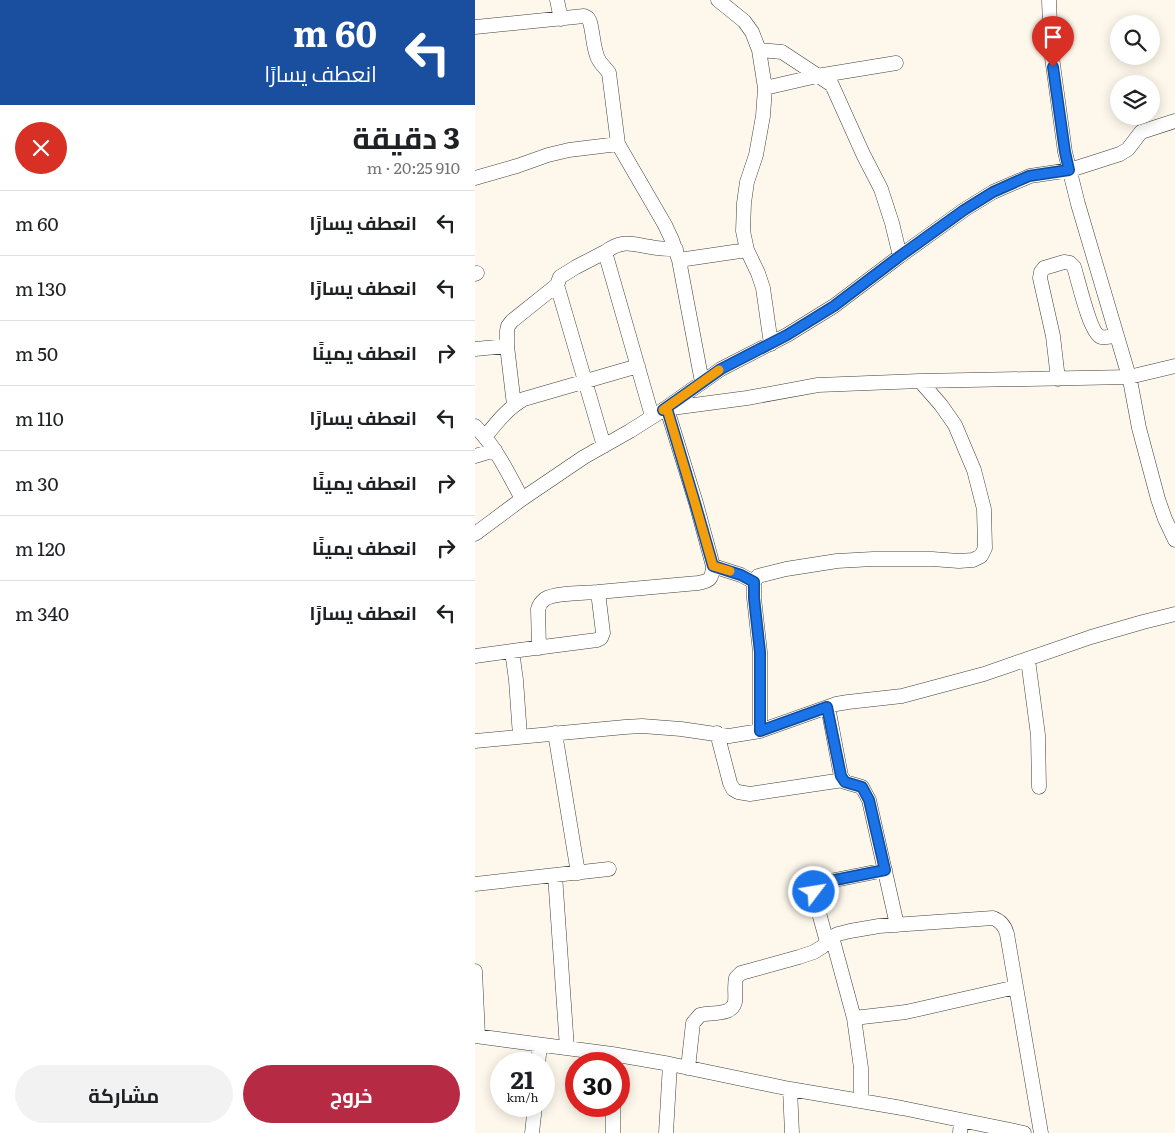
<!DOCTYPE html>
<html lang="ar">
<head>
<meta charset="utf-8">
<style>
  body { margin:0; font-family:Literata,Cairo,serif; background:#f2f2f2; color:#202124; direction:rtl; height:100vh; display:flex; flex-direction:column; font-size:19px; white-space:nowrap }
  * { box-sizing:border-box; margin:0 }
  p { font-size:16px; color:#757577 }
  .icon { flex:none; width:28px; height:28px; fill:none; stroke:currentColor; stroke-width:2; stroke-linecap:round; stroke-linejoin:round }
  .map { position:relative; flex:1; overflow:hidden; direction:ltr }
  .panel { display:flex; flex-direction:column; background:#fff; width:475px }
  .panel>* { flex:none }
  .top-card { background:#1a4fa0; color:#fff; overflow:hidden }
  .fabs { position:absolute; left:635px; top:15px; display:grid; gap:10px }
  .fabs a { display:grid; place-items:center; width:50px; height:50px; border-radius:50%; background:#fff; box-shadow:0 2px 12px #0003; font-size:25px }
  .speed { position:absolute; left:15px; top:1052px; display:flex; gap:10px; font-size:25px; font-weight:700; text-align:center }
  .speed>* { display:grid; place-content:center; width:65px; height:65px; border-radius:50%; background:#fff; box-shadow:0 2px 12px #0003; line-height:1 }
  .speed small { font-size:12px; font-weight:400 }
  .speed .limit { border:8px solid #d22; background:#fff; color:#111 }
  .pin { position:absolute; display:grid; place-items:center; width:42px; height:42px; color:#fff; margin:-51px -21px; border-radius:50% 50% 50% 0; rotate:-45deg; box-shadow:0 0 5px #0007 }
  .pin .icon { rotate:45deg }
  .me { position:absolute; width:55px; margin:-28px; rotate:59deg; stroke-linejoin:round; filter:drop-shadow(0 0 4px #0008) }
  .turn { display:flex; align-items:center; gap:18px; height:105px; padding:0 15px; font-size:22px }
  .turn .icon { width:65px; height:65px; stroke-width:2.5 }
  .turn b { display:block; font-size:35px; line-height:42px }
  .round { display:grid; place-items:center; flex:none; width:52px; height:52px; border-radius:26px; background:#f2f2f2 }
  .summary { display:flex; align-items:center; justify-content:space-between; height:85px; padding:0 15px }
  h1 { font-size:30px; font-weight:700; line-height:38px }
  .button { display:flex; gap:10px; margin-top:auto; padding:10px 15px }
  .button a { flex:1; height:58px; border-radius:30px; background:#b72a43; color:#fff; font-size:20px; font-weight:700; line-height:58px; text-align:center }
  .button a+a { background:#f2f2f2; color:#202124 }
  ul { padding:0; list-style:none }
  li { display:flex; align-items:center; gap:15px; height:65px; padding:0 15px; border-top:1px solid #e0e0e0 }
  li div { flex:1 }
  li b { display:block; font-size:19px }
  li em { font-style:normal }
  main { display:flex; flex:1; min-height:0 }
  .map>svg:first-child { display:block }
  .lines { fill:none; stroke-linecap:round; stroke-linejoin:round }
  .minor-casing { stroke:#3f3f3f; stroke-width:15 }
  .minor { stroke:#fff; stroke-width:14 }
  .route-casing { stroke:#114b97; stroke-width:12 }
  .route { stroke:#1a73e8; stroke-width:9 }
  .slow { stroke:#f59e0b; stroke-width:9 }
</style>
</head>
<body>
<main>
<div class="map">
<svg width="700" height="1133" viewBox="0 0 700 1133">
  <rect width="100%" height="100%" fill="#fef8ec"/>
  <g class="lines">
    <defs>
      <path id="minor" d="M 82,0 L 86,19
        M 243,0 L 269,21 L 277,32 L 284,50 L 290,88 L 288,116 L 281,155 L 272,182 L 269,203 L 268,231 L 272,250 L 283,273 L 288,288 L 296,344
        M 574,0 L 576,50 L 590,152 L 603,204 L 655,380 L 664,428 L 683,499 L 690,519 L 700,540
        M 0,27 L 109,16 L 113,18 L 115,22 C 118,33 118,45 122,56 C 124,63 130,67 134,73 L 143,144 L 190,225 L 197,240 L 204,260 L 227,382
        M 284,50 L 307,52 L 357,85 L 388,154 L 406,189 L 417,223 L 425,256
        M 290,88 L 342,76 L 421,63
        M 0,178 L 42,166 L 73,155 L 94,150 L 143,144
        M 204,260 L 272,250
        M 0,274 L 2,273
        M 0,349 L 32,346
        M 583,379 L 578,336 L 565,278 L 566,272 L 569,268 L 589,262 L 595,263 L 599,267 C 603,279 615,334 626,337 C 630,338 637,336 642,336
        M 39,405 L 32,346 L 32,331 L 33,326 L 37,321 L 82,285
        M 189,409 L 272,398 L 343,385 L 445,381 L 654,377 L 700,366
        M 177,416 L 130,252 C 148,239 156,244 176,247 C 184,249 193,249 201,249
        M 0,426 C 21,447 33,473 47,499
        M 10,437 C 22,422 33,408 49,399 L 163,366
        M 129,446 L 82,285 L 85,277 L 101,267 L 130,252
        M 0,456 L 20,450
        M 0,534 L 47,499 L 109,457 L 155,431 L 188,410 L 246,369 L 312,335 L 359,306 L 425,256 L 489,210 L 518,192 L 555,176 L 595,170 L 645,154 L 653,149 L 666,132 L 700,121
        M 238,566 L 266,575 L 279,582
        M 64,648 L 63,609 C 64,605 66,602 70,599 C 79,593 110,593 123,592
        M 0,656 L 37,651
        M 553,660 L 563,735 L 564,787
        M 353,707 L 366,776 L 370,782 L 387,787 L 394,800 L 422,925
        M 285,731 L 285,652 L 279,598 L 279,582 L 283,576 L 311,569 L 362,561 L 398,559 L 457,559 L 484,561 L 498,560 L 506,556 L 510,548 L 509,509 L 499,470 L 480,425 L 466,405 L 445,381
        M 80,733 L 103,873
        M 242,733 L 255,783 L 258,789 L 263,792 L 275,794 L 368,780
        M 45,736 L 41,680 L 37,651 L 122,640 L 126,638 L 128,633 L 123,592 L 223,583 C 235,581 237,579 238,566 L 221,503 L 192,409
        M 0,741 L 150,727 L 167,726 L 206,729 L 254,736 L 285,731 L 361,704 L 373,702 L 427,696 L 509,674 L 616,637 L 668,622 L 700,614
        M 80,875 L 92,1048
        M 0,884 L 134,869
        M 357,937 L 379,1018 L 386,1068 L 386,1101
        M 352,942 L 339,895 C 338,890 339,885 345,883 L 410,870
        M 0,971 L 3,1036
        M 379,1018 L 431,1012 L 541,987
        M 0,1036 L 137,1054 L 195,1064 L 315,1089 L 427,1108 L 549,1133
        M 63,1064 L 65,1045
        M 213,1068 L 218,1023 L 225,1015 C 236,1012 257,1016 260,1002 C 261,994 259,986 261,978 L 266,973 L 324,957 L 339,952 L 347,947 L 357,937 L 363,934 L 375,931 L 404,926 L 518,918 C 526,921 530,926 532,934 L 566,1133
        M 315,1089 L 317,1133
        M 138,1106 L 138,1133
        M 57,1133 L 60,1106
        M 191,1133 L 195,1064
        M 485,1133 L 486,1120"/>
    </defs>
    <use href="#minor" class="minor-casing"/>
    <use href="#minor" class="minor"/>
  </g>
  <g class="lines">
    <defs>
      <path id="route" d="M 339,892 L 340,886 L 345,883 L 410,870 L 394,800 L 387,787 L 370,782 L 366,776 L 352,707 L 285,731 L 285,652 L 279,598 L 279,582 L 266,575 L 238,566 L 220,503 L 192,409 L 188,410 L 246,369 L 312,335 L 359,306 L 425,256 L 489,210 L 518,192 L 554,176 L 594,170 L 590,152 L 578,67"/>
    </defs>
    <use href="#route" class="route-casing"/>
    <use href="#route" class="route"/>
    <path class="slow" d="M 244,370 L 188,410 L 192,409 L 220,503 L 238,566 L 255,571"/>
  </g>
</svg>
<div class="fabs">
<a><svg class="icon" aria-label="search" viewBox="0 0 24 24"><circle cx="10" cy="10" r="6"/><path d="M15 15l6 6"/></svg></a>
<a><svg class="icon" aria-label="layers" viewBox="0 0 24 24"><path d="M12 4l9 5-9 5-9-5zM3 14l9 5 9-5"/></svg></a>
</div>
<div class="speed"><div>21<small>km/h</small></div><div class="limit">30</div></div>
<div class="pin" style="left:578px;top:67px;background:#d93025"><svg class="icon" aria-label="arrive" viewBox="0 0 24 24"><path d="M6 21V4h12l-3 4 3 4H6"/></svg></div>
<svg class="me" style="left:339px;top:892px" viewBox="-20 -20 40 40"><circle r="17" fill="#1a73e8" stroke="#fff" stroke-width="3"/><path d="M0-11L8 9 0 5-8 9z" fill="#fff"/></svg>
</div>
<section class="panel">
<div class="top-card">
<div class="turn"><svg class="icon" aria-label="left" viewBox="0 0 24 24"><path d="M17 20v-9H6M10 6l-5 5 5 5"/></svg><div><b>60 m</b>انعطف يسارًا</div></div>
</div>
<div class="summary"><div><h1>3 دقيقة</h1><p>910 m · 20:25</p></div><a class="round" style="background:#d93025;color:#fff"><svg class="icon" aria-label="close" viewBox="0 0 24 24"><path d="M6 6l12 12M18 6L6 18"/></svg></a></div>
<ul>
<li><svg class="icon" aria-label="left" viewBox="0 0 24 24"><path d="M17 20v-9H6M10 6l-5 5 5 5"/></svg><div><b>انعطف يسارًا</b></div><em>60 m</em></li>
<li><svg class="icon" aria-label="left" viewBox="0 0 24 24"><path d="M17 20v-9H6M10 6l-5 5 5 5"/></svg><div><b>انعطف يسارًا</b></div><em>130 m</em></li>
<li><svg class="icon" aria-label="right" viewBox="0 0 24 24"><path d="M7 20v-9h11M14 6l5 5-5 5"/></svg><div><b>انعطف يمينًا</b></div><em>50 m</em></li>
<li><svg class="icon" aria-label="left" viewBox="0 0 24 24"><path d="M17 20v-9H6M10 6l-5 5 5 5"/></svg><div><b>انعطف يسارًا</b></div><em>110 m</em></li>
<li><svg class="icon" aria-label="right" viewBox="0 0 24 24"><path d="M7 20v-9h11M14 6l5 5-5 5"/></svg><div><b>انعطف يمينًا</b></div><em>30 m</em></li>
<li><svg class="icon" aria-label="right" viewBox="0 0 24 24"><path d="M7 20v-9h11M14 6l5 5-5 5"/></svg><div><b>انعطف يمينًا</b></div><em>120 m</em></li>
<li><svg class="icon" aria-label="left" viewBox="0 0 24 24"><path d="M17 20v-9H6M10 6l-5 5 5 5"/></svg><div><b>انعطف يسارًا</b></div><em>340 m</em></li>
</ul>
<div class="button"><a>خروج</a><a>مشاركة</a></div>
</section>
</main>
</body>
</html>
